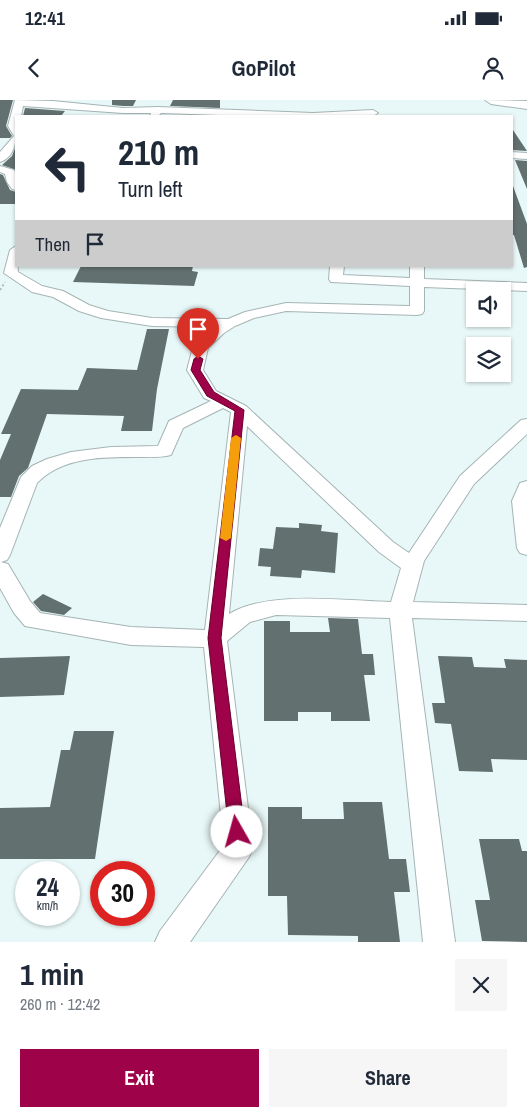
<!DOCTYPE html>
<html lang="en">
<head>
<meta charset="utf-8">
<style>
  body { margin:0; font-family:"Archivo Narrow",sans-serif; background:#f6f6f7; color:#1f2937; height:100vh; display:flex; flex-direction:column; font-size:19px; white-space:nowrap }
  * { box-sizing:border-box; margin:0 }
  p { font-size:16px; color:#747a83 }
  .icon { flex:none; width:28px; height:28px; fill:none; stroke:currentColor; stroke-width:2; stroke-linecap:round; stroke-linejoin:round }
  .map { position:relative; height:842px; overflow:hidden }
  .drawer { display:flex; flex-direction:column; background:#fff; flex:1 }
  .drawer>* { flex:none }
  .guide { position:absolute; left:15px; top:15px; width:498px; height:152px; border-radius:0px; box-shadow:0 1px 4px #0004; background:#fff; color:#1f2937; overflow:hidden }
  .fabs { position:absolute; left:466px; top:182px; display:grid; gap:10px }
  .fabs a { display:grid; place-items:center; width:45px; height:45px; border-radius:0px; background:#fff; box-shadow:0 1px 4px #0004; font-size:25px }
  .speed { position:absolute; left:15px; top:761px; display:flex; gap:10px; font-size:25px; font-weight:700; text-align:center }
  .speed>* { display:grid; place-content:center; width:65px; height:65px; border-radius:50%; background:#fff; box-shadow:0 1px 4px #0004; line-height:1 }
  .speed small { font-size:12px; font-weight:400 }
  .speed .limit { border:8px solid #d22; background:#fff; color:#111 }
  .pin { position:absolute; display:grid; place-items:center; width:42px; height:42px; color:#fff; margin:-51px -21px; border-radius:50% 50% 50% 0; rotate:-45deg; box-shadow:0 0 5px #0007 }
  .pin .icon { rotate:45deg }
  .me { position:absolute; width:55px; margin:-28px; rotate:353deg; stroke-linejoin:round; filter:drop-shadow(0 0 4px #0008) }
  .turn { display:flex; align-items:center; gap:18px; height:105px; padding:0 20px; font-size:22px }
  .turn .icon { width:65px; height:65px; stroke-width:2.5 }
  .turn b { display:block; font-size:35px; line-height:42px }
  .then { display:flex; align-items:center; height:48px; padding:0 20px; background:#0003; gap:10px; font-size:19px }
  .round { display:grid; place-items:center; flex:none; width:52px; height:52px; border-radius:0px; background:#f6f6f7 }
  .head { display:flex; align-items:center; justify-content:space-between; height:85px; padding:0 20px }
  h1 { font-size:30px; font-weight:700; line-height:38px }
  .action { display:flex; gap:10px; margin-top:auto; padding:10px 20px }
  .action a { flex:1; height:58px; border-radius:0px; background:#9e0248; color:#fff; font-size:20px; font-weight:700; line-height:58px; text-align:center }
  .action a+a { background:#f6f6f7; color:#1f2937 }
  .status { display:flex; justify-content:space-between; align-items:center; height:35px; padding:0 25px; background:#fff; direction:ltr }
  .status svg { height:14px; fill:currentColor }
  header { display:flex; justify-content:space-between; align-items:center; height:65px; padding:0 20px; background:#fff; font-size:22px; font-weight:700 }
  .map>svg:first-child { display:block }
  .building { fill:#637070 }
  .lines { fill:none; stroke-linecap:round; stroke-linejoin:round }
  .street-casing { stroke:#a5b4b4; stroke-width:2 }
  .highway-casing { stroke:#a5b4b4; stroke-width:2 }
  .path { stroke:#afbbbb; stroke-width:2; stroke-dasharray:2 2.5; stroke-linecap:butt }
  .street { fill:#fff; fill-rule:evenodd }
  .highway { fill:#fff; fill-rule:evenodd }
  .route { fill:#9e0248; stroke:#67012f }
  .slow { fill:#f59e0b }
</style>
</head>
<body>
<div class="status"><b>12:41</b><svg viewBox="0 0 49 12"><path d="M0 12V9h3v3zM5 12V6h3v6zM10 12V3h3v9zM15 12V0h3v12zM26 1h20v11H26zM47 4h2v5h-2z"/></svg></div>
<header><svg class="icon" aria-label="back" viewBox="0 0 24 24"><path d="M15 5l-7 7 7 7"/></svg>GoPilot<svg class="icon" aria-label="person" viewBox="0 0 24 24"><circle cx="12" cy="8" r="4"/><path d="M4 21q1-7 8-7t8 7"/></svg></header>
<div class="map">
<svg width="527" height="842" viewBox="0 0 527 842">
  <rect width="100%" height="100%" fill="#e8f7f7"/>
  <path class="building" d="M 0,0 L 13,0 L 6,26 L 12,36 L 10,38 L 0,38 Z
    M 112,0 L 136,0 L 133,6 L 123,6 L 112,5 Z
    M 173,0 L 220,0 L 220,8 L 170,6 Z
    M 25,8 L 65,11 L 61,16 L 23,16 Z
    M 511,27 L 527,51 L 511,50 Z
    M 16,46 L 16,70 L 2,65 L 12,56 Z
    M 515,60 L 527,61 L 527,89 Z
    M 0,74 L 3,75 L 10,90 L 16,92 L 16,104 L 0,104 Z
    M 511,86 L 513,86 L 527,124 L 527,167 L 524,168 L 514,135 L 511,135 Z
    M 81,166 L 193,166 L 192,171 L 198,172 L 194,186 L 73,182 Z
    M 147,229 L 169,229 L 157,289 L 152,331 L 121,331 L 124,316 L 47,314 L 28,368 L 19,376 L 11,397 L 0,397 L 0,360 L 11,334 L 1,334 L 21,289 L 78,290 L 87,268 L 137,270 Z
    M 299,423 L 322,425 L 321,431 L 338,433 L 335,473 L 302,470 L 301,478 L 270,476 L 271,467 L 258,466 L 260,448 L 273,449 L 276,427 L 299,428 Z
    M 43,494 L 72,508 L 64,515 L 41,511 L 33,502 Z
    M 328,518 L 358,519 L 362,554 L 373,554 L 375,575 L 364,575 L 370,621 L 331,621 L 331,612 L 298,612 L 298,621 L 264,621 L 264,521 L 290,521 L 290,532 L 330,532 Z
    M 70,556 L 64,595 L 0,597 L 0,558 Z
    M 438,556 L 472,557 L 474,567 L 506,568 L 504,559 L 527,560 L 527,660 L 491,659 L 493,672 L 459,671 L 451,624 L 435,623 L 432,603 L 445,603 Z
    M 74,631 L 114,631 L 95,759 L 0,759 L 0,708 L 50,707 L 61,650 L 70,650 Z
    M 343,702 L 382,702 L 389,759 L 406,759 L 410,792 L 394,792 L 400,842 L 358,842 L 358,836 L 288,835 L 287,796 L 268,796 L 268,707 L 302,707 L 302,719 L 344,719 Z
    M 479,739 L 519,739 L 522,751 L 527,751 L 527,842 L 482,841 L 475,800 L 490,800 Z"/>
  <g class="lines">
    <defs>
      <path id="street" d="M 15,0 L 53,1 L 123,8 L 158,7 L 313,13 L 373,10 L 378,13 L 373,16 L 249,16 L 161,13 L 158,16 L 150,16 L 151,13 L 123,13 L 23,6 L 21,16 L 16,16 C 16,32 19,56 0,62 L 0,52 L 14,36 L 8,26 Z
        M 511,52 L 527,53 L 527,59 L 511,58 Z
        M 0,66 L 14,70 L 15,72 L 16,90 L 12,89 L 7,82 L 5,74 L 0,72 Z
        M 16,146 L 18,172 L 42,186 L 63,191 L 89,205 L 108,211 L 152,218 L 228,219 L 245,212 L 286,203 L 410,206 L 410,186 L 331,182 L 329,179 L 330,166 L 344,166 L 343,175 L 410,178 L 410,166 L 424,166 L 424,179 L 527,183 L 527,191 L 424,187 L 424,211 L 422,214 L 417,215 L 286,211 L 254,218 L 235,226 L 224,233 L 208,248 L 203,270 L 216,291 L 246,306 L 393,442 L 409,453 L 460,376 L 521,320 L 527,319 L 527,334 L 474,384 L 424,461 L 413,502 L 527,505 L 527,521 L 412,518 L 455,842 L 423,842 L 390,518 L 276,515 L 250,522 L 227,541 L 253,748 L 249,757 L 190,842 L 155,842 L 160,831 L 224,745 L 204,547 L 131,545 L 25,526 L 14,513 L 0,488 L 0,428 L 21,377 L 32,366 L 47,359 L 71,352 L 111,347 L 158,346 L 169,321 L 211,301 L 204,298 L 187,270 L 193,247 L 213,227 L 152,226 L 101,218 L 79,211 L 53,197 L 32,192 L 4,173 L 10,150 ZM 223,308 L 231,312 L 205,530 L 131,527 L 40,513 L 30,501 L 8,464 L 1,462 L 7,460 L 10,455 L 37,383 C 62,357 102,357 136,357 C 148,357 160,358 171,355 L 183,328 ZM 247,326 L 379,452 L 401,468 L 391,502 C 344,501 269,490 229,514 Z
        M 527,381 L 527,455 L 520,453 L 517,448 L 512,401 L 520,383 Z"/>
      <path id="highway" d="M 485,0 L 527,1 L 527,9 L 491,4 Z"/>
    </defs>
    <use href="#street" class="street-casing"/>
    <use href="#highway" class="highway-casing"/>
    <path class="path" d="M 0,190 L 5,182"/>
    <use href="#street" class="street"/>
    <use href="#highway" class="highway"/>
  </g>
  <path class="route" d="M 198,256 L 203,259 L 200,270 L 214,292 L 244,310 L 221,538 L 245,732 L 243,737 L 237,740 L 231,737 L 229,732 L 208,538 L 235,311 L 207,296 L 191,270 L 194,259 Z"/>
  <path class="slow" d="M 236,335 L 241,338 L 231,438 L 226,441 L 220,438 L 231,338 Z"/>
</svg>
<div class="fabs">
<a><svg class="icon" aria-label="sound" viewBox="0 0 24 24"><path d="M4 9h4l5-4v14l-5-4H4zM17 9q2 3 0 6"/></svg></a>
<a><svg class="icon" aria-label="layers" viewBox="0 0 24 24"><path d="M12 4l9 5-9 5-9-5zM3 14l9 5 9-5"/></svg></a>
</div>
<div class="speed"><div>24<small>km/h</small></div><div class="limit">30</div></div>
<div class="pin" style="left:198px;top:259px;background:#d93025"><svg class="icon" aria-label="arrive" viewBox="0 0 24 24"><path d="M6 21V4h12l-3 4 3 4H6"/></svg></div>
<svg class="me" style="left:237px;top:732px" viewBox="-20 -20 40 40"><circle r="19" fill="#fff"/><path d="M0-13L10 11 0 6-10 11z" fill="#9e0248"/></svg>
<div class="guide">
<div class="turn"><svg class="icon" aria-label="left" viewBox="0 0 24 24"><path d="M17 20v-9H6M10 6l-5 5 5 5"/></svg><div><b>210 m</b>Turn left</div></div>
<div class="then">Then<svg class="icon" aria-label="arrive" viewBox="0 0 24 24"><path d="M6 21V4h12l-3 4 3 4H6"/></svg></div>
</div>
</div>
<section class="drawer">
<div class="head"><div><h1>1 min</h1><p>260 m · 12:42</p></div><a class="round"><svg class="icon" aria-label="close" viewBox="0 0 24 24"><path d="M6 6l12 12M18 6L6 18"/></svg></a></div>
<div class="action"><a>Exit</a><a>Share</a></div>
</section>
</body>
</html>
